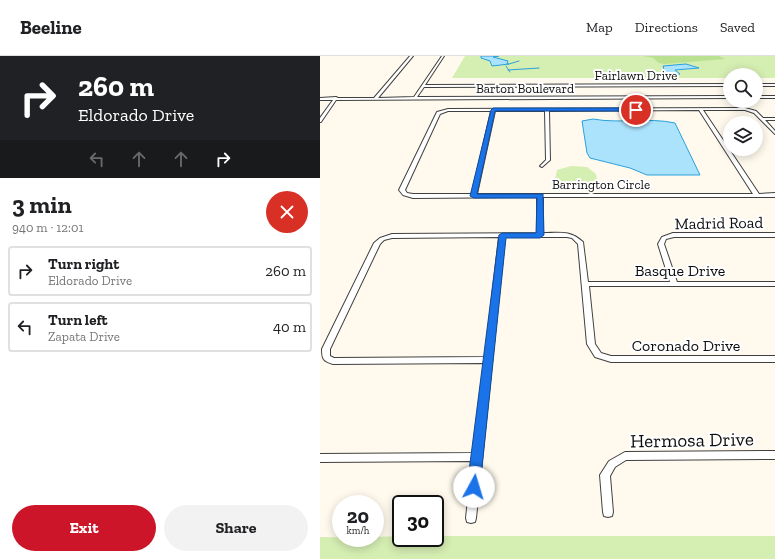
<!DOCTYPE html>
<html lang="en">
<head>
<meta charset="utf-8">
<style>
  body { margin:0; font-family:"Zilla Slab",serif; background:#f2f2f2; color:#202124; height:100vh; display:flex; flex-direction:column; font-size:15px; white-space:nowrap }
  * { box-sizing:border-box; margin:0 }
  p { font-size:13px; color:#757577 }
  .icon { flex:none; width:22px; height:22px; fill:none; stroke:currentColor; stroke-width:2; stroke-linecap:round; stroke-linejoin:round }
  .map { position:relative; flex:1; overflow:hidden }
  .panel { display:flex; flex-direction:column; background:#fff; width:320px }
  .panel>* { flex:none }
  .guide { background:#202124; color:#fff; overflow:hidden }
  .controls { position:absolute; left:403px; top:12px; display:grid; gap:8px }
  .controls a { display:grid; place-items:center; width:40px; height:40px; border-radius:50%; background:#fff; box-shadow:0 2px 10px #0003; font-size:20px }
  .speed { position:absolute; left:12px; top:439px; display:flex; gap:8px; font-size:20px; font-weight:700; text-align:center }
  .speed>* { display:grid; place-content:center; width:52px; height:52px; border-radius:50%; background:#fff; box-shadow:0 2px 10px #0003; line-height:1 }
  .speed small { font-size:10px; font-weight:400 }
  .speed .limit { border:2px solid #111; border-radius:6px; background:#fff; color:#111 }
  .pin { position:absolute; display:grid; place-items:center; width:34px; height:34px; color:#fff; margin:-17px; border:2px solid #fff; border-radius:50%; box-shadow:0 1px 4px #0007 }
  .me { position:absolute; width:44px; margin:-22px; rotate:6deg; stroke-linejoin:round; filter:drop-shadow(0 0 3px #0008) }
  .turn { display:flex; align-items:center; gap:14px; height:84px; padding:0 12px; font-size:18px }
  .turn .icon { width:52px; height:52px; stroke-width:2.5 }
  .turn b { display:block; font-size:28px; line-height:34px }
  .lanes { display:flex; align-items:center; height:38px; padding:0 12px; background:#0003; justify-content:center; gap:20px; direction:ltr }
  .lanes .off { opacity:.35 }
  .round { display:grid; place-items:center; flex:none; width:42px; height:42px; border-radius:21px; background:#f2f2f2 }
  .headline { display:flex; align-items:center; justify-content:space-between; height:68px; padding:0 12px }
  h1 { font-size:24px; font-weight:700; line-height:30px }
  .cta { display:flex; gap:8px; margin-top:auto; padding:8px 12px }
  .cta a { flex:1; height:46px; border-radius:24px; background:#cd1529; color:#fff; font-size:16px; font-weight:700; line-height:46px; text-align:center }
  .cta a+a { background:#f2f2f2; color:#202124 }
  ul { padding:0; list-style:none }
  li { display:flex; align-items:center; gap:12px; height:50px; margin:0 8px 6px; padding:0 4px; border:2px solid #e0e0e0; border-radius:4px }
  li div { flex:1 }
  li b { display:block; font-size:15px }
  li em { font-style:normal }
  header { display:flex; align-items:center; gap:24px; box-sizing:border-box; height:56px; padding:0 20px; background:#fff; border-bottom:1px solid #e0e0e0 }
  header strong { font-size:19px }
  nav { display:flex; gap:22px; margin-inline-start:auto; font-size:14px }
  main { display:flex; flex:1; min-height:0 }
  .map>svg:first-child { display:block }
  .green { fill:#d5eeb2 }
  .forest { fill:#b9e190 }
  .water { fill:#abe3fd; stroke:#2aa0dc }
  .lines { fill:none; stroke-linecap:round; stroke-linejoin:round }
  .stream { stroke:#2aa0dc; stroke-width:1 }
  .street-casing { stroke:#404040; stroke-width:2 }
  .street { fill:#fff; fill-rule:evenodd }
  .route { fill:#1a73e8; stroke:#114b97 }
  .labels { text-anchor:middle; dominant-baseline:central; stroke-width:4; stroke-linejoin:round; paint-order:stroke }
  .far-street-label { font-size:13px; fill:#0d0d0d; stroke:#fff }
  .street-label { font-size:16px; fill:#0d0d0d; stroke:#fff }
  .near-street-label { font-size:19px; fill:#0d0d0d; stroke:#fff }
</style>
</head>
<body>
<header>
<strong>Beeline</strong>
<nav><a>Map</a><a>Directions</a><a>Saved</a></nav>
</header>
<main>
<section class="panel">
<div class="guide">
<div class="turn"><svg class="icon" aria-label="right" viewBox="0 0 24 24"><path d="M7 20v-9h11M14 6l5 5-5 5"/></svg><div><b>260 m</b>Eldorado Drive</div></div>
<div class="lanes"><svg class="icon off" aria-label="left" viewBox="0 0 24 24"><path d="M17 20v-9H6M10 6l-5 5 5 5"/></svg><svg class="icon off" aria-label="ahead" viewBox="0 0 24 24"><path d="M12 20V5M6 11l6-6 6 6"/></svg><svg class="icon off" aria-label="ahead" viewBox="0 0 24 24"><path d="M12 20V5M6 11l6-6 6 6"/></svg><svg class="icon" aria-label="right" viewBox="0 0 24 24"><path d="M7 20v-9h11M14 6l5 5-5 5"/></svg></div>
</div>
<div class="headline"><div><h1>3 min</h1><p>940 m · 12:01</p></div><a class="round" style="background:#d93025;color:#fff"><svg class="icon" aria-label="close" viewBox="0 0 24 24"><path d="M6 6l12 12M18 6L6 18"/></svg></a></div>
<ul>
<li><svg class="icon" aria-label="right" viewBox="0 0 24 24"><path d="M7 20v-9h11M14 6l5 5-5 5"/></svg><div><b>Turn right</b><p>Eldorado Drive</p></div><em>260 m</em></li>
<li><svg class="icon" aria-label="left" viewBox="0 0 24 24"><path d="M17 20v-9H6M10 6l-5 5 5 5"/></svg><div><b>Turn left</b><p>Zapata Drive</p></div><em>40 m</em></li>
</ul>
<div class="cta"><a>Exit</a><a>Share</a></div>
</section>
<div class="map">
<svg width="455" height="503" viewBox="0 0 455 503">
  <rect width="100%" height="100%" fill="#fffaed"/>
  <path class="green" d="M 145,0 L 455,0 L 455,22 L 436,22 L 436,19 L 410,19 L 410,22 L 132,22 Z
    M 251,110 L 267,111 L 276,118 L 277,124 C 267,134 253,131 240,130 L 235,124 L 237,114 Z
    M 81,480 L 81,482 L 115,482 L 115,480 L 455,480 L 455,503 L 0,503 L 0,481 L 55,482 L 55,481 Z"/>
  <path class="forest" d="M 323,0 L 399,0 L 405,3 L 344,8 L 339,7 L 333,2 Z"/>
  <path class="water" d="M 161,0 L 179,0 L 173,1 L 188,5 L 187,8 L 189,8 L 172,10 L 170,5 L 161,2 Z
    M 366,8 L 379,12 L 355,14 L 360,18 L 354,19 L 345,16 L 343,10 Z
    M 273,63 C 300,68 328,61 355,67 L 380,119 L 327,119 L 310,112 L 270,102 L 267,97 L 262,65 Z"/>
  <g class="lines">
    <path class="stream" d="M 189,8 L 199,5
      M 186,10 L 190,16
      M 188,14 L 219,12"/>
    <defs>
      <path id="street" d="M 90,0 L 93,0 L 58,42 L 94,41 L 122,0 L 124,0 L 105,29 L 410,28 L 410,30 L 104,31 L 97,41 L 410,40 L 410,42 L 16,44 L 1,66 L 0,66 L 0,62 L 13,44 L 0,44 L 0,42 L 16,41 L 18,42 L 54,42 Z
        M 436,28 L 455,28 L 455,30 L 436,30 Z
        M 436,40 L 455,40 L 455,42 L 436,42 Z
        M 425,52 L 436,55 L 443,62 L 455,62 L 455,64 L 445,64 L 455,75 L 455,78 L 434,57 L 425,54 L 383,54 L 439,138 L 455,137 L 455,141 L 223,141 L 223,177 C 240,177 250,174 263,186 L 268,226 L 350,226 L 338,188 L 342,181 L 353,177 L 455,177 L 455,181 L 354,181 L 346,183 L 344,188 L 357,226 L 455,226 L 455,230 L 269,230 L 275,288 L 281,297 L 291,300 L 455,300 L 455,306 L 291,306 L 275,301 L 267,288 L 258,188 L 252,182 L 247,181 L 185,181 L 156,462 L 155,466 L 151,467 L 147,466 L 146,462 L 152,405 L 0,406 L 0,398 L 153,397 L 164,307 L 13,308 C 3,305 2,303 2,293 L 54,187 L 60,182 L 72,178 L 217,177 L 217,141 L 93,142 L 83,139 L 79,134 L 117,56 L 128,53 ZM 379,54 L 433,138 L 157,138 L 175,55 L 225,55 L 226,104 L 220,110 L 222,111 L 230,104 L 229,55 ZM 128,55 L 171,55 L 152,138 L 93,138 L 87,137 L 85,134 L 120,58 ZM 179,181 L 165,301 L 14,302 L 10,300 L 10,293 L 60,188 L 64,184 L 72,182 Z
        M 455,395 L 455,403 L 306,404 L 295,411 L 290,420 L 293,456 L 292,460 L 288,461 L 284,460 L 283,456 L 280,419 L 289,405 L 305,396 Z"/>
    </defs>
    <use href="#street" class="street-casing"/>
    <use href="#street" class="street"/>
  </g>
  <path class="route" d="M 316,52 L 318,55 L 175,55 L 157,138 L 223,138 L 224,179 L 220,182 L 186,182 L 160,431 L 158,436 L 154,438 L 149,436 L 147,431 L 179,179 L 182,177 L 216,177 L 217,142 L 154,142 L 150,140 L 171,54 L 173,52 Z"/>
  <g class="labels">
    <g class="far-street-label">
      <text x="316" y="19">Fairlawn Drive</text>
      <text x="205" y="32">Barton Boulevard</text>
      <text x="281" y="128">Barrington Circle</text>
    </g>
    <g class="street-label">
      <text transform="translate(399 167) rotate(-1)">Madrid Road</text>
      <text x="360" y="214">Basque Drive</text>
      <text x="366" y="289">Coronado Drive</text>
    </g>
    <g class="near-street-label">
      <text transform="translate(372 384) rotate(-1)">Hermosa Drive</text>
    </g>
  </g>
</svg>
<div class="controls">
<a><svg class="icon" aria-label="search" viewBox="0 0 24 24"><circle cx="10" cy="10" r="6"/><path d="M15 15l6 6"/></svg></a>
<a><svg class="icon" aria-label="layers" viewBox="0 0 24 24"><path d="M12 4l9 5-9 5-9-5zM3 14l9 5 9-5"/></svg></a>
</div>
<div class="speed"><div>20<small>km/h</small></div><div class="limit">30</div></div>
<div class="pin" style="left:316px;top:54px;background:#d93025"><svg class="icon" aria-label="arrive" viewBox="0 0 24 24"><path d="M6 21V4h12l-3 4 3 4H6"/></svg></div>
<svg class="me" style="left:154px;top:431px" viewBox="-20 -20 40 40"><circle r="19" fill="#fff"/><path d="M0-13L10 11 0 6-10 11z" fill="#1a73e8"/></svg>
</div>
</main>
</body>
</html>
